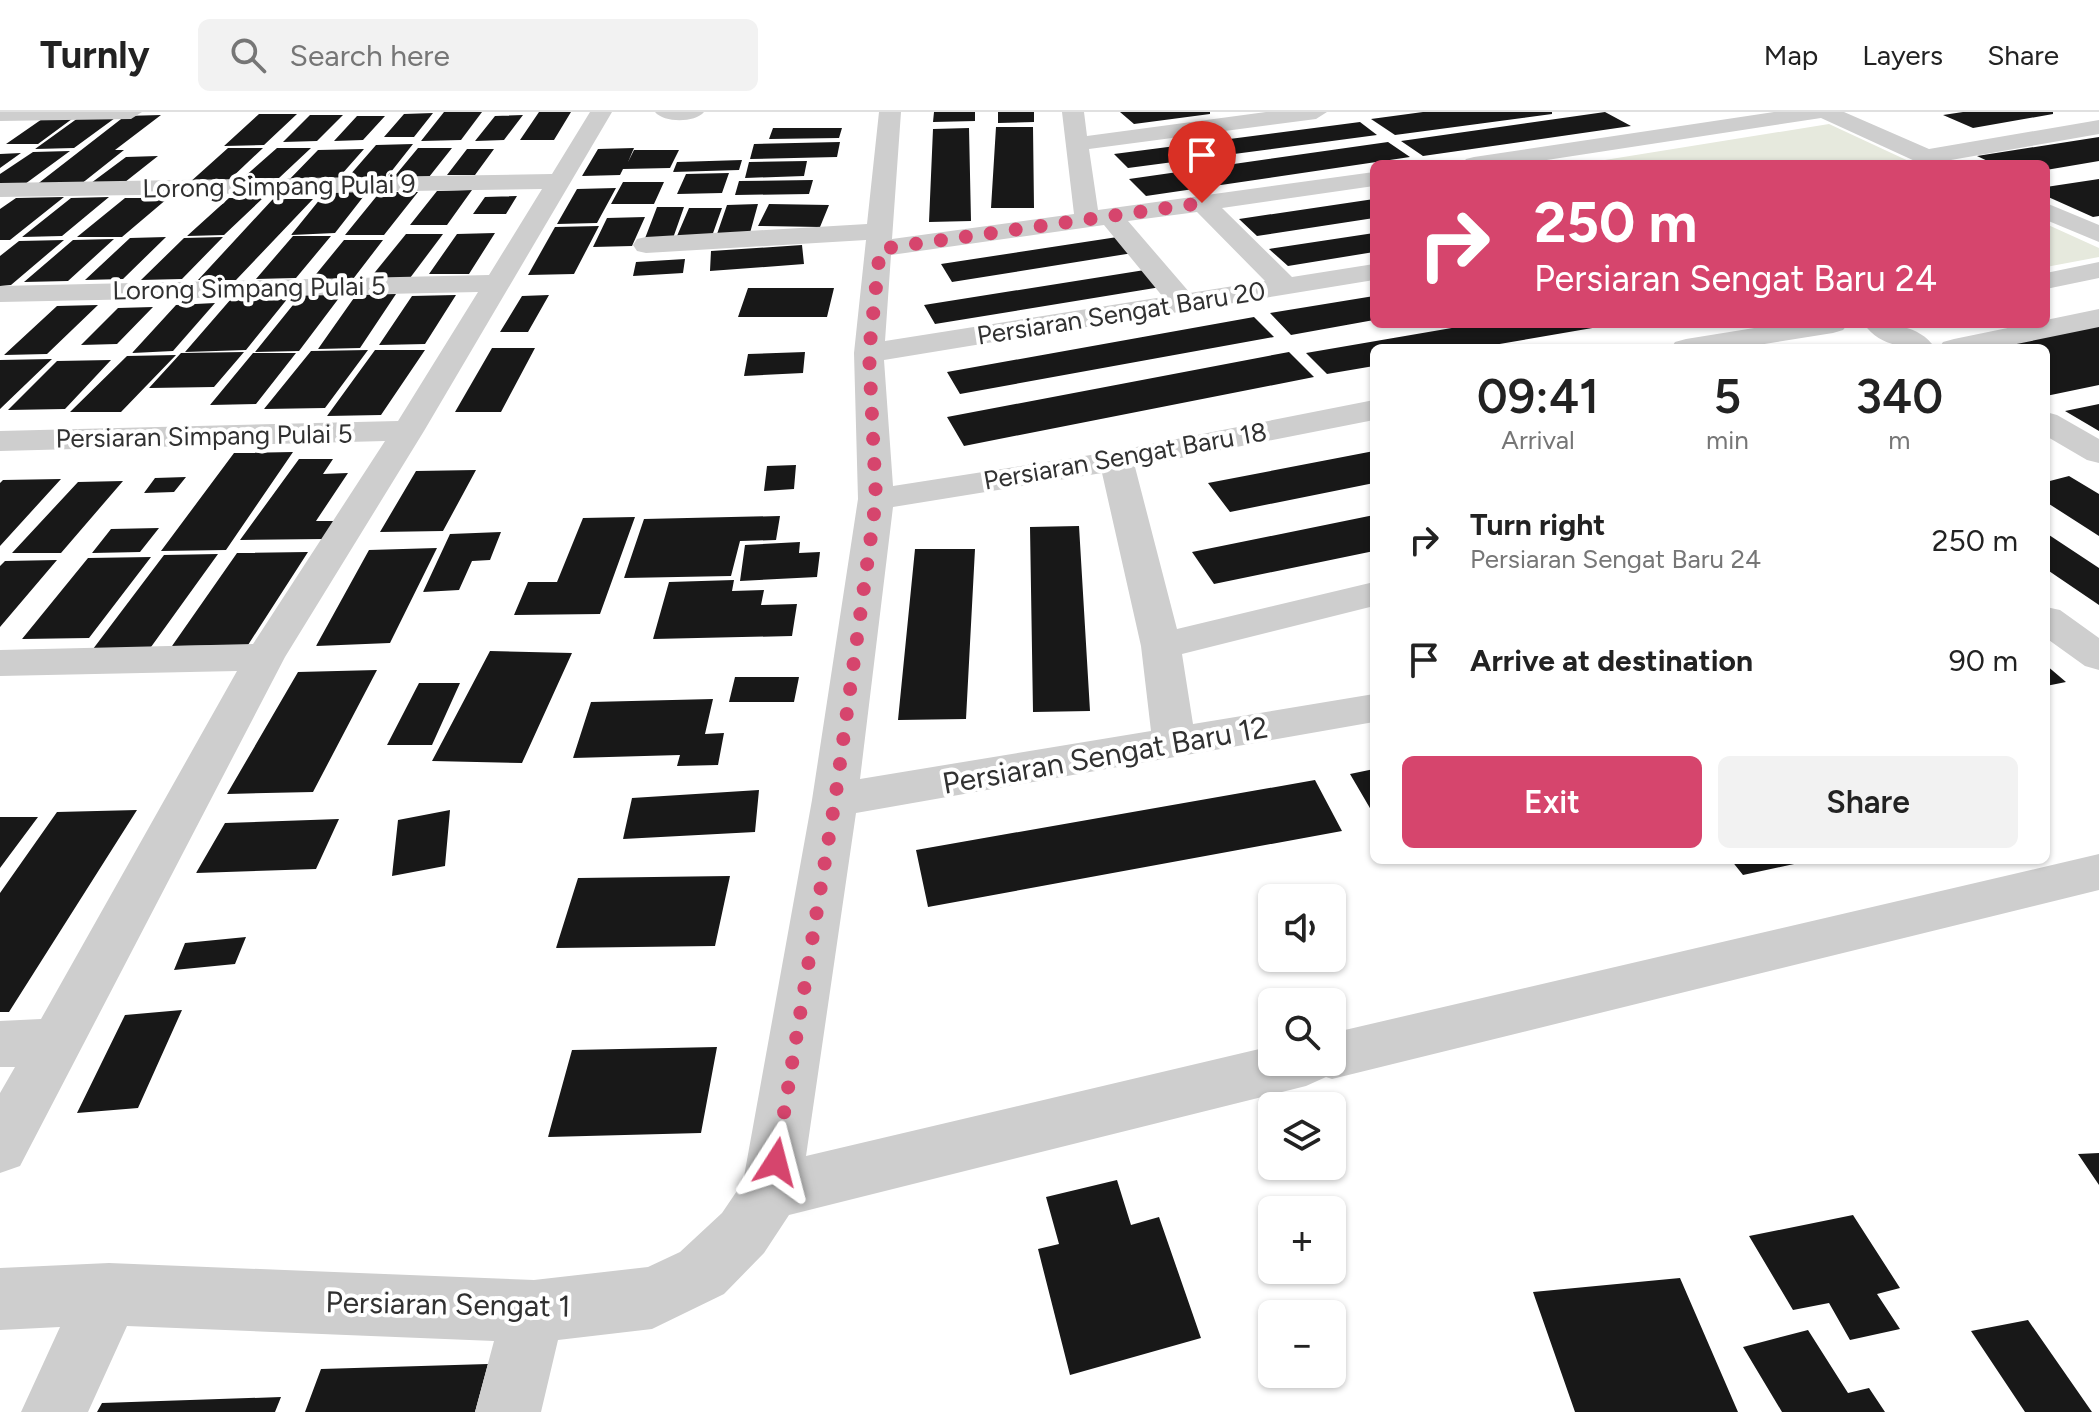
<!DOCTYPE html>
<html lang="en">
<head>
<meta charset="utf-8">
<style>
  body { margin:0; font-family:Figtree,sans-serif; background:#f2f2f2; color:#222; height:100vh; display:flex; flex-direction:column; font-size:30px; white-space:nowrap }
  * { box-sizing:border-box; margin:0 }
  p { font-size:26px; color:#767676 }
  .icon { flex:none; width:44px; height:44px; fill:none; stroke:currentColor; stroke-width:2; stroke-linecap:round; stroke-linejoin:round }
  .map { position:relative; flex:1; overflow:hidden }
  .panel { position:absolute; left:1370px; top:232px; width:680px; height:520px; display:flex; flex-direction:column; background:#fff; border-radius:12px; box-shadow:0 2px 6px #0004 }
  .panel>* { flex:none }
  .hud { position:absolute; left:1370px; top:48px; width:680px; height:168px; border-radius:12px; box-shadow:0 2px 6px #0004; background:#d6456d; color:#fff; overflow:hidden }
  .buttons { position:absolute; left:1258px; top:772px; display:grid; gap:16px }
  .buttons a { display:grid; place-items:center; width:88px; height:88px; border-radius:12px; background:#fff; box-shadow:0 2px 6px #0004; font-size:40px }
  .pin { position:absolute; display:grid; place-items:center; width:68px; height:68px; color:#fff; margin:-82px -34px; border-radius:50% 50% 50% 0; rotate:-45deg; box-shadow:0 0 8px #0007 }
  .pin .icon { rotate:45deg }
  .me { position:absolute; width:88px; margin:-44px; rotate:9deg; stroke-linejoin:round; filter:drop-shadow(0 0 6px #0008) }
  .turn { display:flex; align-items:center; gap:28px; height:168px; padding:0 32px; font-size:36px }
  .turn .icon { width:104px; height:104px; stroke-width:2.5 }
  .turn b { display:block; font-size:56px; line-height:68px }
  .eta { display:flex; justify-content:space-evenly; align-items:center; height:136px; text-align:center }
  .eta b { font-size:48px; font-weight:600; line-height:56px }
  .cta { display:flex; gap:16px; margin-top:auto; padding:16px 32px }
  .cta a { flex:1; height:92px; border-radius:12px; background:#d6456d; color:#fff; font-size:32px; font-weight:600; line-height:92px; text-align:center }
  .cta a+a { background:#f2f2f2; color:#222 }
  ul { padding:0; list-style:none }
  li { display:flex; align-items:center; gap:24px; height:120px; padding:0 32px }
  li div { flex:1 }
  li b { display:block; font-size:30px }
  li em { font-style:normal }
  header { display:flex; align-items:center; gap:48px; box-sizing:border-box; height:112px; padding:0 40px; background:#fff; border-bottom:2px solid #e0e0e0 }
  header strong { font-size:38px }
  nav { display:flex; gap:44px; margin-inline-start:auto; font-size:28px }
  .search { width:560px; height:72px; background:#f2f2f2; display:flex; align-items:center; gap:20px; box-sizing:border-box; padding:0 28px; border-radius:12px; color:#767676; font-size:30px }
  .map>svg:first-child { display:block }
  .green { fill:#e6e9dd }
  .building { fill:#181818 }
  .lines { fill:none; stroke-linecap:round; stroke-linejoin:round }
  .street { fill:#cecece; fill-rule:evenodd }
  .route { stroke:#d6456d; stroke-width:14; stroke-dasharray:0 25.2 }
  .labels { text-anchor:middle; dominant-baseline:central; stroke-width:8; stroke-linejoin:round; paint-order:stroke }
  .far-street-label { font-size:26px; fill:#313131; stroke:#fff }
  .street-label { font-size:30px; fill:#313131; stroke:#fff }
</style>
</head>
<body>
<header>
<strong>Turnly</strong>
<div class="search"><svg class="icon" aria-label="search" viewBox="0 0 24 24"><circle cx="10" cy="10" r="6"/><path d="M15 15l6 6"/></svg>Search here</div>
<nav><a>Map</a><a>Layers</a><a>Share</a></nav>
</header>
<div class="map">
<svg width="2099" height="1300" viewBox="0 0 2099 1300">
  <rect width="100%" height="100%" fill="#fff"/>
  <path class="green" d="M 1829,12 L 1915,52 L 1580,52 Z
    M 2046,112 L 2099,136 L 2099,145 L 2046,155 Z"/>
  <path class="building" d="M 444,0 L 482,0 L 461,28 L 421,29 Z
    M 539,0 L 571,0 L 554,28 L 520,28 Z
    M 934,0 L 975,0 L 975,9 L 933,10 Z
    M 998,0 L 1034,0 L 1034,10 L 998,11 Z
    M 1120,0 L 1210,0 L 1210,2 L 1134,12 Z
    M 1423,0 L 1552,0 L 1552,2 L 1395,23 L 1371,7 Z
    M 1605,0 L 1631,14 L 1423,44 L 1401,29 Z
    M 1963,0 L 2053,0 L 2053,2 L 1973,16 L 1943,3 Z
    M 433,1 L 414,25 L 384,25 L 404,2 Z
    M 259,2 L 297,2 L 264,33 L 224,34 Z
    M 161,3 L 115,38 L 124,38 L 76,76 L 31,77 L 125,4 Z
    M 310,3 L 343,3 L 317,29 L 283,30 Z
    M 523,3 L 504,28 L 475,29 L 495,4 Z
    M 76,4 L 38,32 L 6,32 L 45,5 Z
    M 357,4 L 385,4 L 363,28 L 334,29 Z
    M 78,6 L 115,6 L 74,36 L 35,37 Z
    M 1360,10 L 1377,23 L 1128,56 L 1114,42 Z
    M 996,15 L 1033,15 L 1034,96 L 991,96 Z
    M 773,16 L 842,16 L 839,26 L 769,27 Z
    M 969,16 L 971,109 L 929,110 L 933,17 Z
    M 2099,25 L 2099,49 L 2046,58 L 2046,52 L 1994,52 L 1977,44 Z
    M 840,30 L 837,45 L 750,47 L 754,32 Z
    M 1388,30 L 1410,45 L 1146,84 L 1129,67 Z
    M 413,32 L 383,70 L 343,71 L 376,33 Z
    M 228,36 L 263,36 L 227,70 L 189,71 Z
    M 277,36 L 311,36 L 279,66 L 243,66 Z
    M 418,36 L 452,36 L 429,65 L 394,65 Z
    M 634,36 L 628,50 L 634,38 L 679,38 L 670,56 L 623,57 L 620,63 L 582,64 L 598,37 Z
    M 364,37 L 334,71 L 285,72 L 318,38 Z
    M 467,37 L 494,37 L 475,63 L 447,63 Z
    M 70,39 L 25,72 L 0,72 L 0,62 L 33,40 Z
    M 21,41 L 0,56 L 0,42 Z
    M 158,44 L 120,74 L 87,74 L 126,45 Z
    M 742,48 L 739,58 L 673,60 L 677,50 Z
    M 807,49 L 804,64 L 745,66 L 749,50 Z
    M 729,61 L 722,81 L 677,82 L 686,62 Z
    M 2099,67 L 2099,104 L 2093,105 L 2046,84 L 2046,75 Z
    M 813,68 L 809,82 L 735,83 L 739,69 Z
    M 623,70 L 664,70 L 654,92 L 611,92 Z
    M 616,76 L 597,111 L 557,112 L 577,77 Z
    M 472,78 L 447,113 L 410,113 L 437,79 Z
    M 367,80 L 335,121 L 291,123 L 325,81 Z
    M 380,80 L 418,80 L 384,123 L 345,123 Z
    M 517,84 L 506,102 L 473,102 L 485,85 Z
    M 64,85 L 10,128 L 0,128 L 0,97 L 16,86 Z
    M 109,85 L 62,124 L 22,125 L 71,86 Z
    M 125,86 L 168,86 L 122,125 L 77,125 Z
    M 229,86 L 263,86 L 224,123 L 187,124 Z
    M 273,87 L 313,87 L 236,168 L 198,168 Z
    M 1374,87 L 1374,106 L 1257,124 L 1239,107 Z
    M 758,92 L 750,121 L 717,122 L 727,93 Z
    M 769,92 L 829,93 L 820,115 L 758,114 Z
    M 657,95 L 684,95 L 672,129 L 644,129 Z
    M 689,96 L 722,96 L 712,124 L 677,124 Z
    M 645,105 L 632,134 L 593,135 L 607,106 Z
    M 599,114 L 574,162 L 528,163 L 555,115 Z
    M 495,121 L 469,162 L 429,162 L 457,122 Z
    M 1374,121 L 1374,140 L 1288,154 L 1269,137 Z
    M 406,122 L 443,122 L 407,170 L 367,170 Z
    M 293,124 L 331,124 L 296,166 L 256,167 Z
    M 1124,124 L 1139,140 L 952,170 L 941,152 Z
    M 166,125 L 123,167 L 85,168 L 130,126 Z
    M 223,125 L 182,167 L 141,168 L 184,126 Z
    M 114,127 L 68,169 L 24,170 L 73,128 Z
    M 64,128 L 11,173 L 0,174 L 0,144 L 19,129 Z
    M 344,128 L 383,128 L 350,171 L 308,172 Z
    M 802,133 L 804,152 L 710,159 L 711,139 Z
    M 685,147 L 683,161 L 633,164 L 636,150 Z
    M 1151,157 L 1167,174 L 935,212 L 924,193 Z
    M 748,176 L 834,176 L 827,205 L 738,205 Z
    M 342,182 L 299,239 L 255,240 L 301,183 Z
    M 396,182 L 360,236 L 318,237 L 356,183 Z
    M 456,183 L 425,232 L 379,233 L 412,184 Z
    M 549,183 L 528,220 L 500,220 L 522,184 Z
    M 1374,184 L 1374,208 L 1291,223 L 1270,201 Z
    M 288,186 L 246,238 L 185,240 L 231,187 Z
    M 215,191 L 173,239 L 132,241 L 176,193 Z
    M 98,193 L 47,242 L 4,243 L 57,194 Z
    M 153,195 L 117,232 L 81,233 L 118,196 Z
    M 1254,205 L 1274,225 L 960,282 L 947,260 Z
    M 2099,211 L 2099,273 L 2046,284 L 2046,236 L 1982,236 Z
    M 1475,212 L 1604,214 L 1476,236 L 1374,236 L 1374,254 L 1327,262 L 1306,241 Z
    M 492,236 L 535,236 L 501,300 L 455,300 Z
    M 368,238 L 325,296 L 264,297 L 311,239 Z
    M 375,238 L 425,238 L 381,303 L 327,304 Z
    M 244,240 L 214,275 L 149,276 L 181,241 Z
    M 805,240 L 803,261 L 744,264 L 748,242 Z
    M 1289,240 L 1314,265 L 964,334 L 947,305 Z
    M 253,241 L 296,241 L 256,292 L 210,293 Z
    M 176,243 L 121,300 L 70,300 L 127,244 Z
    M 52,247 L 0,297 L 0,248 Z
    M 111,248 L 65,297 L 8,298 L 57,249 Z
    M 2099,292 L 2099,319 L 2065,299 Z
    M 1374,339 L 1374,371 L 1230,400 L 1208,371 Z
    M 293,340 L 226,438 L 161,439 L 234,341 Z
    M 299,347 L 333,347 L 323,362 L 348,361 L 316,409 L 335,409 L 324,427 L 240,428 Z
    M 796,353 L 794,377 L 764,379 L 767,354 Z
    M 476,358 L 443,419 L 380,420 L 416,359 Z
    M 2069,364 L 2099,382 L 2099,424 L 2046,390 L 2046,370 Z
    M 186,365 L 174,380 L 144,381 L 155,366 Z
    M 61,367 L 0,434 L 0,371 L 3,368 Z
    M 123,369 L 61,441 L 12,441 L 78,370 Z
    M 1374,403 L 1374,439 L 1214,472 L 1192,440 Z
    M 780,404 L 776,428 L 740,429 L 731,464 L 624,466 L 644,407 Z
    M 635,405 L 600,502 L 514,503 L 528,470 L 557,470 L 583,406 Z
    M 1079,414 L 1090,599 L 1033,600 L 1030,415 Z
    M 159,416 L 140,440 L 92,441 L 111,417 Z
    M 501,420 L 490,448 L 472,449 L 459,478 L 423,480 L 450,422 Z
    M 2046,421 L 2099,456 L 2099,493 L 2046,457 Z
    M 800,430 L 799,441 L 820,440 L 817,465 L 740,469 L 745,433 Z
    M 437,436 L 390,531 L 316,534 L 369,438 Z
    M 915,437 L 975,437 L 966,607 L 898,608 Z
    M 308,440 L 248,533 L 172,534 L 237,441 Z
    M 218,442 L 151,535 L 93,537 L 164,443 Z
    M 151,445 L 89,526 L 22,527 L 88,446 Z
    M 57,448 L 0,515 L 0,454 L 5,449 Z
    M 734,468 L 732,479 L 764,478 L 761,493 L 797,492 L 792,524 L 653,527 L 669,470 Z
    M 490,539 L 572,541 L 522,651 L 432,649 Z
    M 2046,553 L 2066,570 L 2046,574 Z
    M 377,558 L 313,680 L 227,682 L 298,560 Z
    M 735,565 L 799,565 L 794,590 L 729,590 Z
    M 419,571 L 460,571 L 432,633 L 387,633 Z
    M 713,587 L 705,622 L 724,621 L 718,653 L 677,654 L 680,643 L 573,646 L 591,590 Z
    M 1374,657 L 1374,703 L 1350,662 Z
    M 1315,668 L 1342,719 L 928,795 L 916,738 Z
    M 759,678 L 755,720 L 623,727 L 632,686 Z
    M 137,698 L 9,900 L 0,900 L 0,781 L 57,700 Z
    M 450,698 L 445,754 L 392,764 L 398,708 Z
    M 0,705 L 38,705 L 0,756 Z
    M 339,707 L 316,757 L 196,761 L 225,711 Z
    M 1731,748 L 1808,748 L 1808,749 L 1743,763 Z
    M 730,764 L 715,834 L 556,836 L 578,766 Z
    M 246,825 L 235,852 L 174,858 L 185,831 Z
    M 182,898 L 138,996 L 77,1001 L 125,903 Z
    M 717,935 L 701,1021 L 548,1025 L 572,938 Z
    M 2099,1041 L 2099,1073 L 2078,1042 Z
    M 1117,1068 L 1131,1113 L 1159,1105 L 1201,1226 L 1070,1263 L 1038,1137 L 1059,1132 L 1046,1085 Z
    M 1853,1103 L 1900,1176 L 1877,1182 L 1900,1217 L 1850,1228 L 1829,1191 L 1793,1198 L 1749,1124 Z
    M 1680,1166 L 1738,1300 L 1575,1300 L 1533,1180 Z
    M 2028,1208 L 2092,1300 L 2025,1300 L 1971,1219 Z
    M 1808,1218 L 1848,1281 L 1869,1276 L 1885,1300 L 1782,1300 L 1743,1235 Z
    M 488,1252 L 475,1300 L 305,1300 L 321,1257 Z
    M 281,1285 L 275,1300 L 97,1300 L 102,1291 Z"/>
  <g class="lines">
    <path class="street" d="M 0,0 L 142,0 L 131,7 L 0,9 Z
      M 590,0 L 612,0 L 424,319 L 285,545 L 20,1054 L 0,1061 L 0,981 L 15,955 L 0,955 L 0,909 L 41,907 L 237,559 L 0,564 L 0,538 L 253,532 L 385,329 L 0,339 L 0,319 L 398,309 L 478,180 L 0,190 L 0,174 L 489,163 L 542,77 L 0,85 L 0,71 L 552,62 Z
      M 655,0 L 704,0 C 695,11 664,11 655,0 Z
      M 879,0 L 901,0 L 892,127 L 1074,102 L 1062,0 L 1084,0 L 1087,24 L 1266,0 L 1327,0 L 1316,7 L 1089,37 L 1098,98 L 1374,60 L 1374,74 L 1222,96 L 1292,165 L 1374,152 L 1374,168 L 884,248 L 893,374 L 1116,339 L 1374,288 L 1374,308 L 1135,355 L 1177,517 L 1374,470 L 1374,494 L 1182,542 L 1193,612 L 1374,582 L 1374,610 L 856,701 L 806,1044 L 1272,934 L 1272,950 L 1332,950 L 1332,921 L 2099,742 L 2099,778 L 1332,967 L 1326,965 L 1306,974 L 789,1103 L 764,1141 L 724,1182 L 652,1217 L 558,1228 L 541,1300 L 475,1300 L 494,1229 L 127,1214 L 88,1300 L 21,1300 L 60,1215 L 0,1218 L 0,1156 L 109,1151 L 534,1168 L 648,1155 L 680,1140 L 722,1101 L 743,1070 L 812,688 L 858,387 L 854,241 L 866,128 L 646,141 L 637,139 L 633,133 L 637,127 L 646,125 L 867,112 ZM 1197,100 L 1265,169 L 1190,181 L 1128,109 ZM 1104,113 L 1163,185 L 885,229 L 891,143 ZM 1102,361 L 1141,534 L 1151,619 L 860,667 L 893,395 Z
      M 1774,0 L 1844,0 L 1929,37 L 2099,8 L 2099,22 L 1951,48 L 1954,52 L 1917,50 L 1821,6 L 1520,52 L 1462,52 L 1466,47 L 1474,45 Z
      M 2046,91 L 2099,113 L 2099,130 L 2046,108 Z
      M 2099,150 L 2099,166 L 2046,177 L 2046,161 Z
      M 2099,197 L 2099,215 L 1997,236 L 1939,236 L 1943,230 L 1954,227 L 2027,212 L 2046,212 L 2046,208 Z
      M 1779,212 L 1848,212 L 1843,218 L 1833,221 L 1740,236 L 1671,236 L 1675,230 L 1686,227 Z
      M 1864,212 C 1890,212 1919,212 1935,236 C 1909,236 1881,236 1864,212 Z
      M 2046,300 L 2057,303 L 2099,327 L 2099,351 L 2087,348 L 2046,324 Z
      M 2046,495 L 2060,498 L 2099,526 L 2099,558 L 2085,554 L 2046,526 Z"/>
  </g>
  <g class="lines">
    <path class="route" d="M 776,1050 L 835,688 L 876,387 L 869,241 L 880,137 L 1202,91"/>
  </g>
  <g class="labels">
    <g class="far-street-label">
      <text transform="translate(279 74) rotate(-1)">Lorong Simpang Pulai 9</text>
      <text transform="translate(249 176) rotate(-1)">Lorong Simpang Pulai 5</text>
      <text transform="translate(1121 201) rotate(-9)">Persiaran Sengat Baru 20</text>
      <text transform="translate(204 324) rotate(-1)">Persiaran Simpang Pulai 5</text>
      <text transform="translate(1125 344) rotate(-10)">Persiaran Sengat Baru 18</text>
    </g>
    <g class="street-label">
      <text transform="translate(1105 643) rotate(-10)">Persiaran Sengat Baru 12</text>
      <text transform="translate(448 1192) rotate(1)">Persiaran Sengat 1</text>
    </g>
  </g>
</svg>
<div class="buttons">
<a><svg class="icon" aria-label="sound" viewBox="0 0 24 24"><path d="M4 9h4l5-4v14l-5-4H4zM17 9q2 3 0 6"/></svg></a>
<a><svg class="icon" aria-label="search" viewBox="0 0 24 24"><circle cx="10" cy="10" r="6"/><path d="M15 15l6 6"/></svg></a>
<a><svg class="icon" aria-label="layers" viewBox="0 0 24 24"><path d="M12 4l9 5-9 5-9-5zM3 14l9 5 9-5"/></svg></a>
<a>+</a>
<a>−</a>
</div>
<div class="pin" style="left:1202px;top:91px;background:#d93025"><svg class="icon" aria-label="arrive" viewBox="0 0 24 24"><path d="M6 21V4h12l-3 4 3 4H6"/></svg></div>
<svg class="me" style="left:776px;top:1050px" viewBox="-20 -20 40 40"><path d="M0-17L14 15 0 8-14 15z" fill="#d6456d" stroke="#fff" stroke-width="4"/></svg>
<div class="hud">
<div class="turn"><svg class="icon" aria-label="right" viewBox="0 0 24 24"><path d="M7 20v-9h11M14 6l5 5-5 5"/></svg><div><b>250 m</b>Persiaran Sengat Baru 24</div></div>
</div>
<section class="panel">
<div class="eta">
<div><b>09:41</b><p>Arrival</p></div>
<div><b>5</b><p>min</p></div>
<div><b>340</b><p>m</p></div>
</div>
<ul>
<li><svg class="icon" aria-label="right" viewBox="0 0 24 24"><path d="M7 20v-9h11M14 6l5 5-5 5"/></svg><div><b>Turn right</b><p>Persiaran Sengat Baru 24</p></div><em>250 m</em></li>
<li><svg class="icon" aria-label="arrive" viewBox="0 0 24 24"><path d="M6 21V4h12l-3 4 3 4H6"/></svg><div><b>Arrive at destination</b></div><em>90 m</em></li>
</ul>
<div class="cta"><a>Exit</a><a>Share</a></div>
</section>
</div>
</body>
</html>
